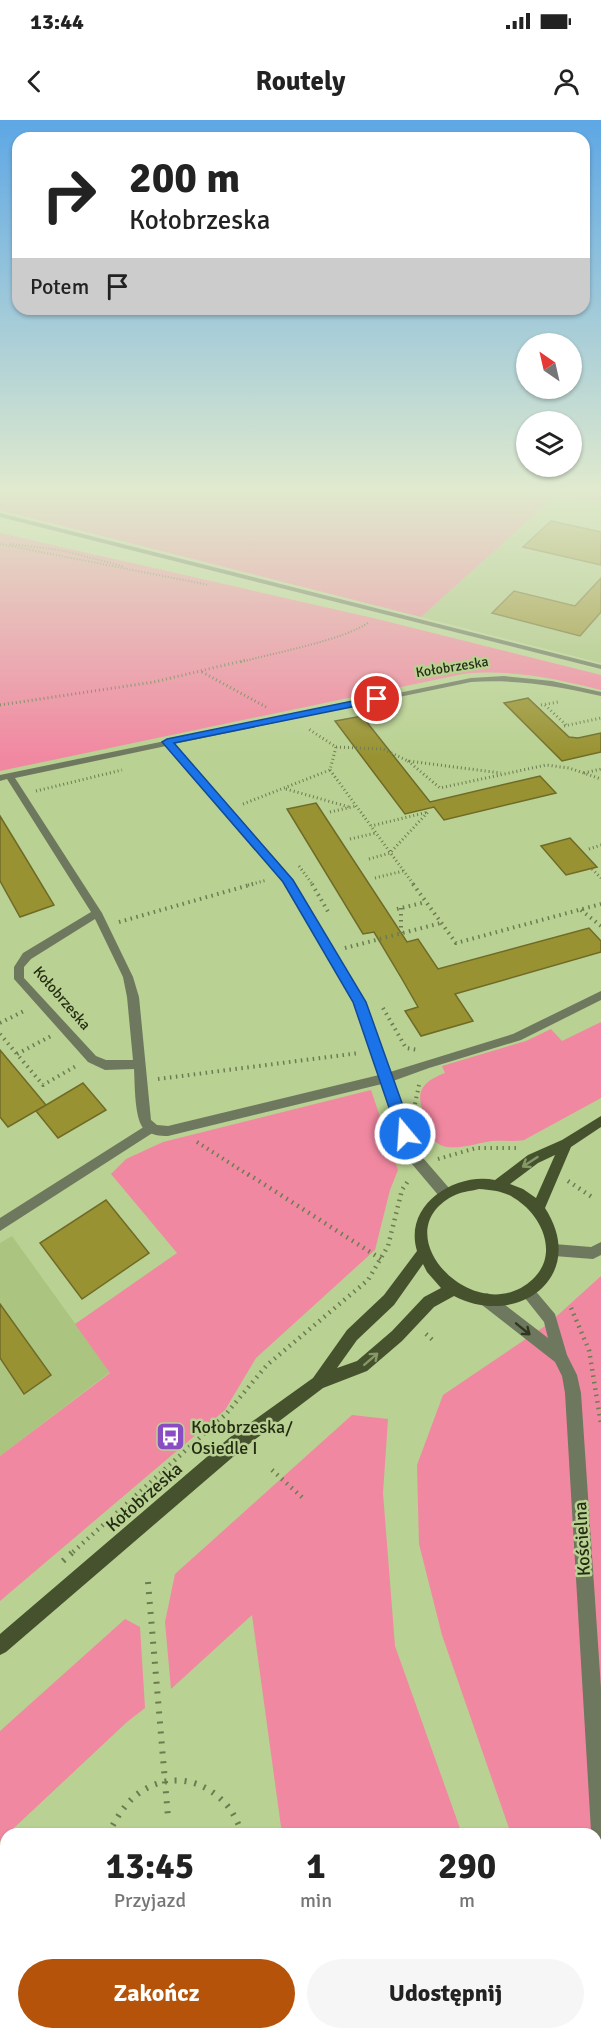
<!DOCTYPE html>
<html lang="pl">
<head>
<meta charset="utf-8">
<style>
  body { margin:0; font-family:Signika,sans-serif; background:#f6f6f6; color:#222; height:100vh; display:flex; flex-direction:column; font-size:22px; white-space:nowrap }
  * { box-sizing:border-box; margin:0 }
  p { font-size:20px; color:#767676 }
  .icon { flex:none; width:33px; height:33px; fill:none; stroke:currentColor; stroke-width:2; stroke-linecap:round; stroke-linejoin:round }
  .map { position:relative; flex:1; overflow:hidden }
  .side { position:absolute; left:0px; top:1708px; width:602px; height:212px; display:flex; flex-direction:column; background:#fff; border-radius:18px 18px 0 0; box-shadow:0 2px 4px #0004 }
  .side>* { flex:none }
  .top-card { position:absolute; left:12px; top:12px; width:578px; height:183px; border-radius:18px; box-shadow:0 2px 4px #0004; background:#fff; color:#222; overflow:hidden }
  .needle { width:39px; rotate:326deg }
  .buttons { position:absolute; left:516px; top:213px; display:grid; gap:12px }
  .buttons a { display:grid; place-items:center; width:66px; height:66px; border-radius:50%; background:#fff; box-shadow:0 2px 4px #0004; font-size:30px }
  .pin { position:absolute; display:grid; place-items:center; width:51px; height:51px; color:#fff; margin:-26px; border:3px solid #fff; border-radius:50%; box-shadow:0 2px 6px #0007 }
  .me { position:absolute; width:66px; margin:-33px; rotate:342deg; stroke-linejoin:round; filter:drop-shadow(0 0 4px #0008) }
  .turn { display:flex; align-items:center; gap:21px; height:126px; padding:0 18px; font-size:27px }
  .turn .icon { width:78px; height:78px; stroke-width:2.5 }
  .turn b { display:block; font-size:42px; line-height:51px }
  .then { display:flex; align-items:center; height:57px; padding:0 18px; background:#0003; gap:12px; font-size:22px }
  .eta { display:flex; justify-content:space-evenly; align-items:center; height:102px; text-align:center }
  .eta b { font-size:36px; font-weight:700; line-height:42px }
  .primary-button { display:flex; gap:12px; margin-top:auto; padding:12px 18px }
  .primary-button a { flex:1; height:69px; border-radius:36px; background:#b45309; color:#fff; font-size:24px; font-weight:700; line-height:69px; text-align:center }
  .primary-button a+a { background:#f6f6f6; color:#222 }
  .status { display:flex; justify-content:space-between; align-items:center; height:42px; padding:0 30px; background:#fff; direction:ltr }
  .status svg { height:16px; fill:currentColor }
  header { display:flex; justify-content:space-between; align-items:center; height:78px; padding:0 18px; background:#fff; font-size:27px; font-weight:700 }
  .map>svg:first-child { display:block }
  .built { fill:#abc580 }
  .green { fill:#f188a1 }
  .building { fill:#999232; stroke:#6f6b27; stroke-width:1.5 }
  .lines { fill:none; stroke-linecap:round; stroke-linejoin:round }
  .path-far4 { stroke:#6c7c51; stroke-width:2; stroke-dasharray:1 2; stroke-linecap:butt }
  .path-far3 { stroke:#6c7c51; stroke-width:3; stroke-dasharray:1 3; stroke-linecap:butt }
  .path-far2 { stroke:#6c7c51; stroke-width:4; stroke-dasharray:1.5 4.5; stroke-linecap:butt }
  .path-far1 { stroke:#6c7c51; stroke-width:4.5; stroke-dasharray:1.5 5; stroke-linecap:butt }
  .path { stroke:#6c7c51; stroke-width:6; stroke-dasharray:2 8; stroke-linecap:butt }
  .service { fill:#6e785e; fill-rule:evenodd }
  .minor { fill:#6e785e; fill-rule:evenodd }
  .secondary { fill:#45522d; fill-rule:evenodd }
  .oneway { stroke:#859865 }
  .oneway2 { stroke:#2f381f }
  .route { fill:#1a73e8; stroke:#114b97; stroke-width:1.5 }
  .labels { text-anchor:middle; dominant-baseline:central; stroke-width:5; stroke-linejoin:round; paint-order:stroke }
  .far-street-label { font-size:14px; fill:#242d14; stroke:#b9d192 }
  .street-label { font-size:15px; fill:#242d14; stroke:#b9d192 }
  .near-poi-label { font-size:18px; fill:#242d14; stroke:#b9d192; text-anchor:start }
  .near-street-label { font-size:18px; fill:#242d14; stroke:#b9d192 }
</style>
</head>
<body>
<div class="status"><b>13:44</b><svg viewBox="0 0 49 12"><path d="M0 12V9h3v3zM5 12V6h3v6zM10 12V3h3v9zM15 12V0h3v12zM26 1h20v11H26zM47 4h2v5h-2z"/></svg></div>
<header><svg class="icon" aria-label="back" viewBox="0 0 24 24"><path d="M15 5l-7 7 7 7"/></svg>Routely<svg class="icon" aria-label="person" viewBox="0 0 24 24"><circle cx="12" cy="8" r="4"/><path d="M4 21q1-7 8-7t8 7"/></svg></header>
<div class="map">
<svg width="601" height="1919" viewBox="0 0 601 1919">
  <rect width="100%" height="100%" fill="#b9d192"/>
  <path class="built" d="M 554,377 L 601,382 L 601,543 L 421,497 Z
    M 12,1116 L 110,1252 L 0,1336 L 0,1123 Z"/>
  <path class="green" d="M 0,368 L 601,369 L 601,382 L 554,377 L 421,497 L 0,390 Z
    M 0,413 L 373,498 L 601,555 L 601,570 C 554,558 511,549 463,554 L 0,651 Z
    M 601,902 L 601,978 L 524,1020 C 513,1022 503,1020 492,1021 C 477,1023 450,1033 437,1023 C 431,1019 429,1009 427,1003 C 416,976 416,964 445,953 L 442,946 L 526,921 L 551,909 L 562,921 Z
    M 371,970 L 398,1050 L 390,1070 L 375,1130 L 256,1238 L 225,1290 L 0,1481 L 0,1336 L 110,1253 L 75,1204 L 177,1133 L 111,1054 L 126,1039 L 163,1022 Z
    M 601,1156 L 601,1919 L 585,1919 L 583,1914 L 596,1914 L 596,1714 L 511,1714 L 442,1515 L 419,1424 L 417,1345 L 443,1275 L 548,1204 Z
    M 352,1295 L 388,1299 L 383,1373 L 395,1526 L 462,1714 L 282,1714 L 252,1495 L 171,1569 L 165,1502 L 175,1454 Z
    M 125,1499 L 140,1507 L 145,1588 L 127,1602 L 0,1721 L 0,1611 Z
    M 310,1914 L 532,1914 L 534,1919 L 310,1919 Z"/>
  <path class="building" d="M 551,401 L 601,412 L 601,445 L 523,427 Z
    M 601,458 L 601,492 L 580,516 L 492,493 L 514,471 L 575,486 Z
    M 528,578 L 569,617 L 578,618 L 601,613 L 601,632 L 562,641 L 504,583 Z
    M 362,596 L 430,682 L 540,656 L 556,673 L 444,700 L 434,687 L 405,694 L 335,601 Z
    M 316,683 L 407,822 L 418,819 L 438,849 L 589,808 L 601,821 L 601,832 L 455,874 L 473,901 L 421,916 L 405,891 L 418,887 L 402,859 L 374,812 L 363,814 L 287,689 Z
    M 0,696 L 25,737 L 54,785 L 20,797 L 0,761 Z
    M 570,718 L 597,747 L 566,755 L 541,726 Z
    M 0,930 L 46,985 L 8,1007 L 0,997 Z
    M 83,963 L 106,990 L 58,1018 L 36,991 Z
    M 106,1080 L 149,1133 L 82,1179 L 40,1123 Z
    M 0,1184 L 51,1255 L 24,1274 L 0,1238 Z"/>
  <g class="lines">
    <path class="path-far4" d="M 0,424 L 209,465
      M 10,424 L 60,430 L 123,446
      M 241,542 C 273,533 345,520 369,502"/>
    <path class="path-far3" d="M 202,552 L 266,587
      M 0,585 L 154,562 L 246,540
      M 541,585 L 558,582
      M 545,585 L 566,605
      M 564,606 L 601,598
      M 336,627 L 383,629 L 408,641 L 501,653
      M 408,641 L 440,668 L 546,645 L 569,648 L 601,659
      M 330,650 L 414,765
      M 584,653 L 601,649
      M 286,669 L 349,687
      M 36,671 L 122,650
      M 243,684 L 330,650 L 336,627 L 307,608
      M 330,692 L 356,686
      M 350,719 L 376,713
      M 589,729 L 601,725
      M 369,739 L 390,733 L 428,692 L 371,706
      M 299,746 L 313,765
      M 592,749 L 601,758
      M 375,758 L 403,751
      M 248,765 L 267,760"/>
    <path class="path-far2" d="M 312,764 L 330,795
      M 413,764 L 456,823 L 601,784
      M 401,788 L 401,813
      M 397,789 L 426,782
      M 581,790 L 601,806
      M 119,802 L 253,764
      M 345,828 L 441,803
      M 383,888 L 406,928 L 418,930
      M 0,903 L 26,890
      M 0,914 L 43,965 L 76,946
      M 17,934 L 51,916
      M 158,959 L 359,933
      M 415,984 L 419,965
      M 197,1022 L 250,1056
      M 438,1039 L 476,1028 L 516,1028"/>
    <path class="path-far1" d="M 248,1054 L 381,1139
      M 568,1061 L 592,1077
      M 571,1188 L 589,1230 L 601,1304
      M 426,1214 L 435,1222
      M 272,1350 L 304,1379
      M 73,1432 L 226,1294 L 267,1245 L 368,1160 L 388,1126 L 402,1070 L 410,1058"/>
    <path class="path" d="M 63,1441 L 75,1430
      M 148,1462 L 168,1697
      M 108,1714 C 116,1699 125,1683 139,1673 C 170,1651 207,1659 230,1689 C 235,1696 239,1706 243,1714
      M 95,1914 L 95,1919
      M 278,1914 L 279,1919"/>
    <path class="service" d="M 150,1003 L 154,1004 L 156,1008 L 154,1012 L 0,1111 L 0,1098 Z
      M 601,1122 L 601,1135 L 593,1139 L 554,1136 L 549,1134 L 547,1130 L 549,1126 L 554,1124 L 591,1127 Z"/>
    <path class="minor" d="M 0,393 L 601,545 L 601,549 L 0,397 Z
      M 504,556 L 552,561 L 601,572 L 601,576 C 558,566 516,559 471,562 L 174,624 L 284,749 L 366,882 L 390,952 L 513,914 L 601,871 L 601,880 L 521,920 L 429,948 L 393,961 L 417,1031 L 449,1068 L 451,1072 L 449,1076 L 444,1078 L 439,1076 L 406,1037 L 382,964 L 168,1016 C 160,1016 151,1015 145,1010 C 134,1001 135,963 134,949 L 105,950 L 88,942 L 14,859 L 14,847 L 23,833 L 91,792 L 7,659 L 0,661 L 0,655 L 471,558 ZM 166,626 L 277,753 L 354,882 L 379,955 L 168,1006 L 157,1005 L 151,1000 L 139,877 L 133,857 L 102,793 L 15,658 ZM 95,799 L 123,857 L 127,877 L 133,940 L 106,940 L 96,936 L 24,858 L 24,847 L 31,839 Z
      M 528,1166 L 533,1168 L 555,1194 L 567,1235 L 577,1255 L 581,1273 L 601,1568 L 601,1721 L 596,1719 L 596,1714 L 593,1714 L 591,1711 L 565,1273 L 562,1256 L 555,1242 L 482,1185 L 480,1180 L 482,1175 L 487,1173 L 492,1175 L 548,1218 L 544,1202 L 521,1173 L 523,1168 Z"/>
    <path class="secondary" d="M 601,996 L 601,1007 L 571,1027 L 545,1088 C 589,1156 518,1209 454,1176 L 434,1187 L 402,1221 L 367,1251 L 323,1268 L 241,1330 L 6,1532 L 0,1535 L 0,1514 L 229,1318 L 313,1258 L 347,1210 L 384,1175 L 417,1131 C 403,1085 455,1052 495,1060 L 528,1035 L 562,1020 ZM 555,1035 L 536,1078 L 523,1069 L 510,1064 L 538,1043 ZM 479,1069 C 491,1070 504,1071 514,1078 C 541,1094 560,1133 533,1159 C 477,1212 381,1114 453,1076 C 460,1072 471,1071 479,1069 ZM 423,1144 L 427,1152 L 441,1168 L 424,1177 L 392,1211 L 357,1241 L 337,1248 L 357,1220 L 394,1185 Z"/>
  </g>
  <defs><path id="oneway-shaft" d="M-6 0H5M1.5-3L5.5 0L1.5 3" fill="none" stroke-width="1.6" stroke-linecap="round" stroke-linejoin="round" transform="scale(1.5)"/></defs>
  <g class="oneway">
    <use href="#oneway-shaft" transform="translate(530 1042) rotate(147)"/>
    <use href="#oneway-shaft" transform="translate(371 1239) rotate(-41)"/>
  </g>
  <use class="oneway2" href="#oneway-shaft" transform="translate(523 1209) rotate(39)"/>
  <linearGradient id="sky" x2="0" y2="1"><stop stop-color="#5da7e5"/><stop offset="0.58" stop-color="#e0eace"/><stop offset="1" stop-color="#e0eace" stop-opacity="0"/></linearGradient>
  <rect width="601" height="637" fill="url(#sky)"/>
  <path class="route" d="M 377,576 L 382,579 L 381,581 L 174,623 L 293,760 L 366,882 L 413,1014 L 411,1018 L 400,1018 L 398,1014 L 353,882 L 283,762 L 162,622 L 167,619 Z"/>
  <defs>
    <symbol id="bus-square" viewBox="-11 -11 22 22"><rect x="-9" y="-9" width="18" height="18" rx="4" fill="#894cc2" stroke="#b9d192"/><path d="M-5-6H5V4H4V6H2V4H-2V6H-4V4H-5ZM-3.5-4V0h7V-4ZM-3.5 1.2v1.5H-2V1.2ZM2 1.2v1.5H3.5V1.2Z" fill="#fff"/></symbol>
  </defs>
  <g fill-rule="evenodd">
    <use href="#bus-square" x="154" y="1300" width="33" height="33"/>
  </g>
  <g class="labels">
    <g class="far-street-label">
      <text transform="translate(452 547) rotate(-9)">Kołobrzeska</text>
    </g>
    <g class="street-label">
      <text transform="translate(62 878) rotate(49)">Kołobrzeska</text>
    </g>
    <g class="near-poi-label">
      <text x="191" y="1307">Kołobrzeska/<tspan x="191" dy="21">Osiedle I</tspan></text>
    </g>
    <g class="near-street-label">
      <text transform="translate(144 1377) rotate(-41)">Kołobrzeska</text>
      <text transform="translate(582 1419) rotate(-93)">Kościelna</text>
    </g>
  </g>
</svg>
<div class="buttons">
<a><svg class="needle" viewBox="-14 -14 28 28"><path d="M0-13l5 13h-10z" fill="#e53935"/><path d="M0 13l5-13h-10z" fill="#767676"/></svg></a>
<a><svg class="icon" aria-label="layers" viewBox="0 0 24 24"><path d="M12 4l9 5-9 5-9-5zM3 14l9 5 9-5"/></svg></a>
</div>
<div class="pin" style="left:377px;top:579px;background:#d93025"><svg class="icon" aria-label="arrive" viewBox="0 0 24 24"><path d="M6 21V4h12l-3 4 3 4H6"/></svg></div>
<svg class="me" style="left:405px;top:1014px" viewBox="-20 -20 40 40"><circle r="17" fill="#1a73e8" stroke="#fff" stroke-width="3"/><path d="M0-11L8 9 0 5-8 9z" fill="#fff"/></svg>
<div class="top-card">
<div class="turn"><svg class="icon" aria-label="right" viewBox="0 0 24 24"><path d="M7 20v-9h11M14 6l5 5-5 5"/></svg><div><b>200 m</b>Kołobrzeska</div></div>
<div class="then">Potem<svg class="icon" aria-label="arrive" viewBox="0 0 24 24"><path d="M6 21V4h12l-3 4 3 4H6"/></svg></div>
</div>
<section class="side">
<div class="eta">
<div><b>13:45</b><p>Przyjazd</p></div>
<div><b>1</b><p>min</p></div>
<div><b>290</b><p>m</p></div>
</div>
<div class="primary-button"><a>Zakończ</a><a>Udostępnij</a></div>
</section>
</div>
</body>
</html>
